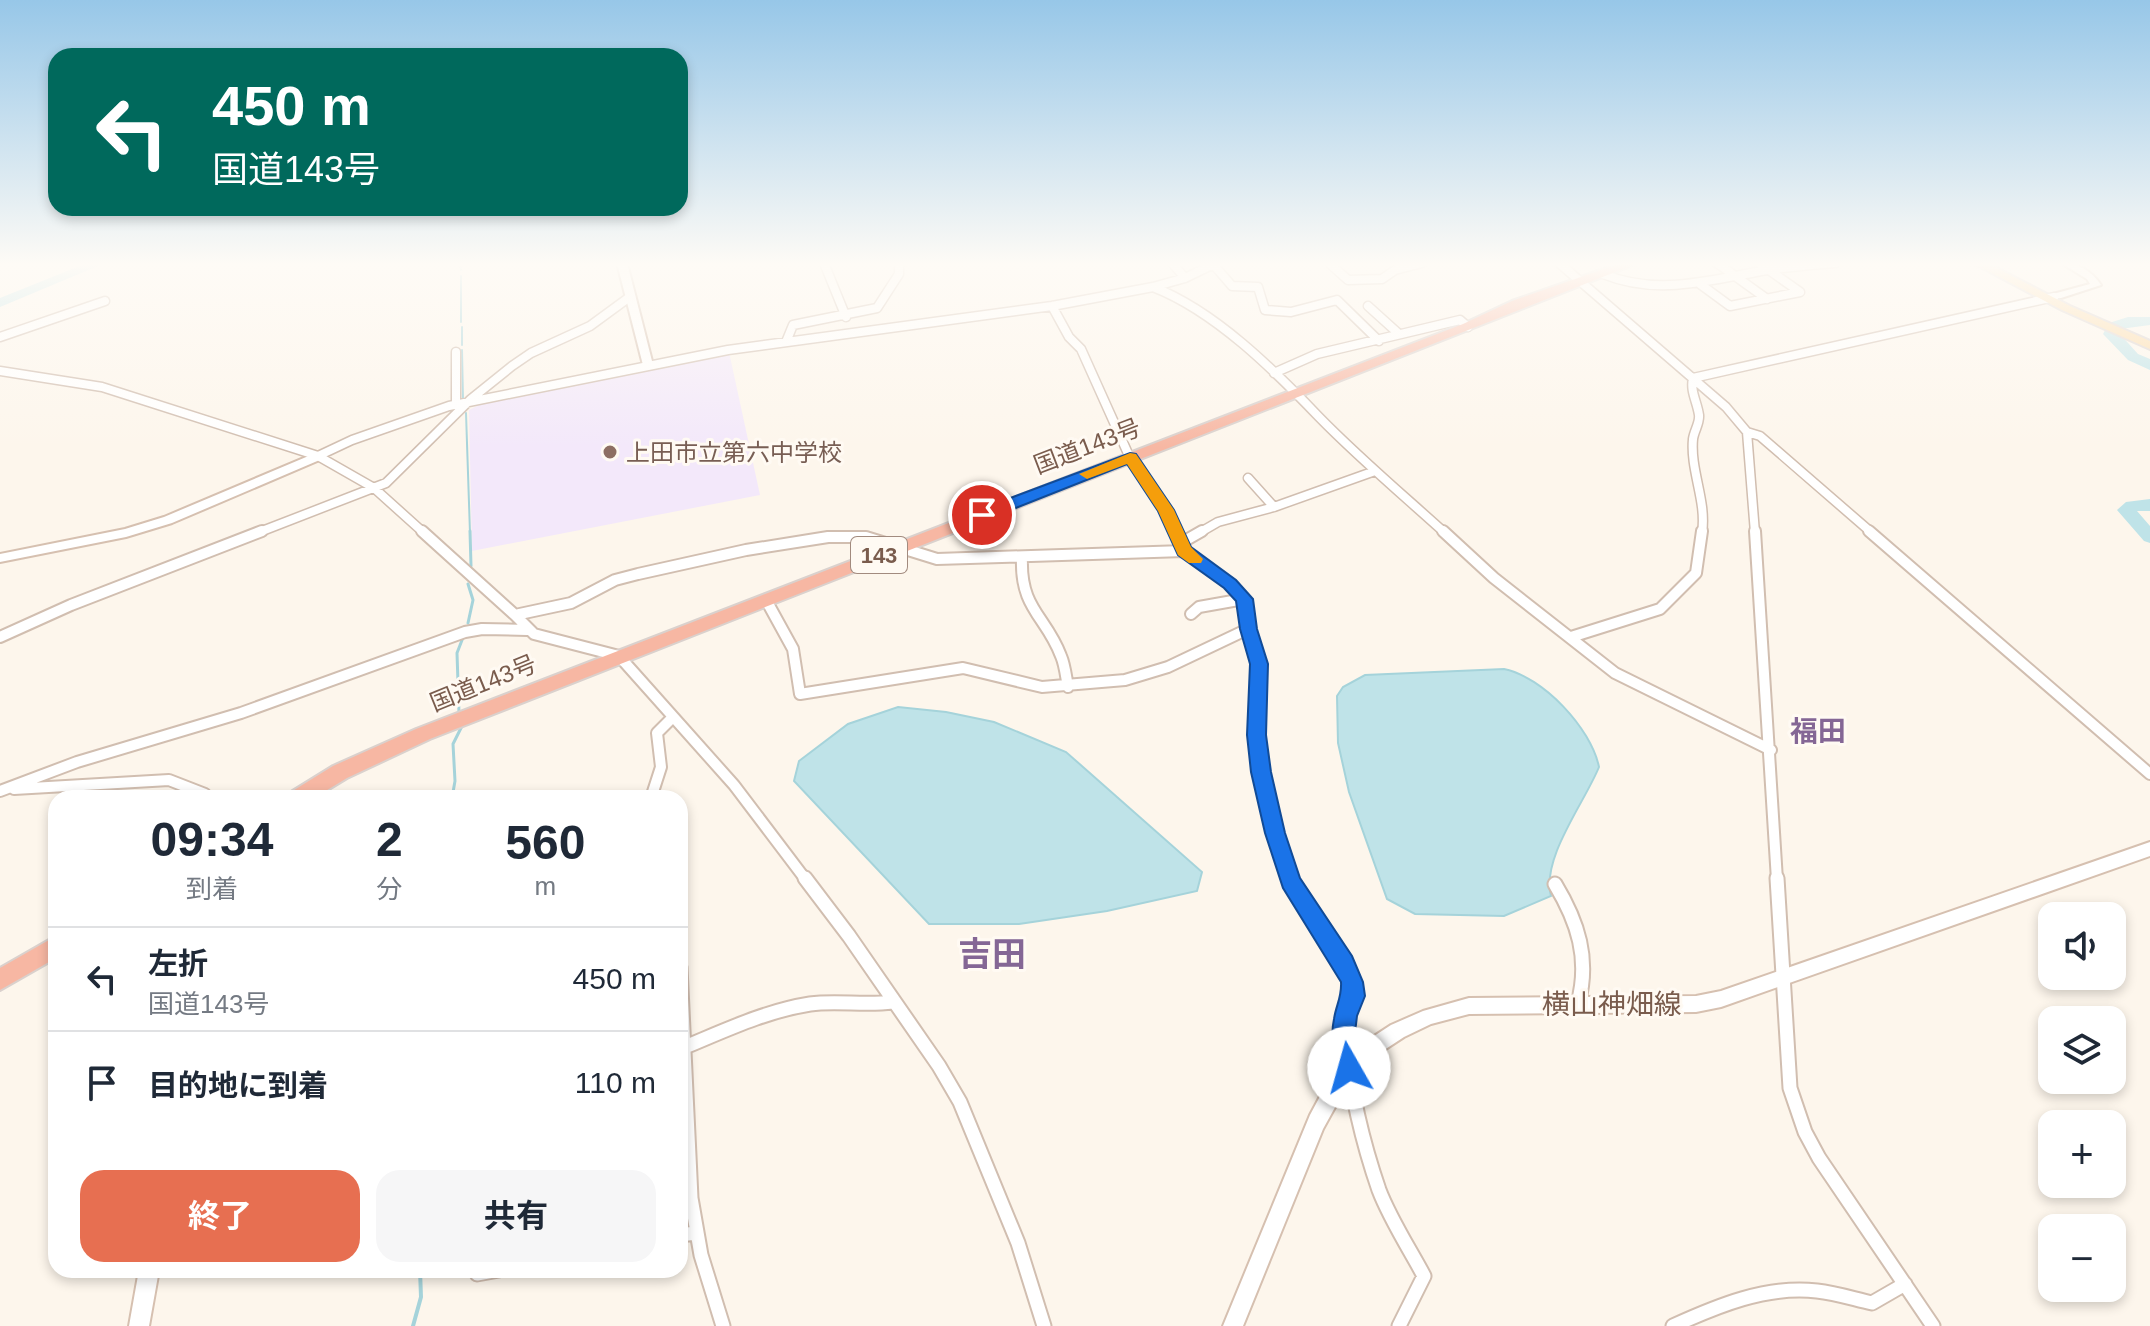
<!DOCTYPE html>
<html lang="ja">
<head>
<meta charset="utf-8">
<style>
  body { margin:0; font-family:Arial,"Noto Sans JP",sans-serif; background:#f6f6f7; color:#1f2937; height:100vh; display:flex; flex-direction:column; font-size:30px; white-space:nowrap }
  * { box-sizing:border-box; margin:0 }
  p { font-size:26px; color:#747a83 }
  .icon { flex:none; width:44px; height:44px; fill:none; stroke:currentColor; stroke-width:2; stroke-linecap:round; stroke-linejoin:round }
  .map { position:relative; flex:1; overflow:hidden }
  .panel { position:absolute; left:48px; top:790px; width:640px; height:488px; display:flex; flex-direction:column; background:#fff; border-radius:24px; box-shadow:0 4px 12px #0003 }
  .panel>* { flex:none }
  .hud { position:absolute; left:48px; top:48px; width:640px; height:168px; border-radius:24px; box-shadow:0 4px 12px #0003; background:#00695c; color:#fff; overflow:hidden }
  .tools { position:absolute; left:2038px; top:902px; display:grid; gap:16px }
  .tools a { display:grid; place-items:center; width:88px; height:88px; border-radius:16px; background:#fff; box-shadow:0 4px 12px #0003; font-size:40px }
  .pin { position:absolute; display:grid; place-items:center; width:68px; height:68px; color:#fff; margin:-34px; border:4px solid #fff; border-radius:50%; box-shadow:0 2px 8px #0007 }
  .me { position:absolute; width:88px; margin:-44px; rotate:353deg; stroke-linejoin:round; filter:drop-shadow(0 0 6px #0008) }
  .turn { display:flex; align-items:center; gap:28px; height:168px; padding:0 32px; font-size:36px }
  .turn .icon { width:104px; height:104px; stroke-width:2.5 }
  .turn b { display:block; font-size:56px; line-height:68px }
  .eta { display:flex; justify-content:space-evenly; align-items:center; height:136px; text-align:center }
  .eta b { font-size:48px; font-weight:700; line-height:56px }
  .cta { display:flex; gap:16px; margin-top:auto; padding:16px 32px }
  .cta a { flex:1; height:92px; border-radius:24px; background:#e76f51; color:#fff; font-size:32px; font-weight:700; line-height:92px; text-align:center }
  .cta a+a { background:#f6f6f7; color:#1f2937 }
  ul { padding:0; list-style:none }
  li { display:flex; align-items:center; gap:24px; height:104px; padding:0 32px; border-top:2px solid #e0e1e3 }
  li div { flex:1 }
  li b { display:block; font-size:30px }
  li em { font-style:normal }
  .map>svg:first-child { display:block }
  .education { fill:#f3e8fa }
  .water { fill:#bfe3e8; stroke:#a5d3da; stroke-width:2 }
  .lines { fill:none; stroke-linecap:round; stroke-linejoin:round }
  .stream-far2 { stroke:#a5d3da; stroke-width:2 }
  .stream-far1 { stroke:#a5d3da; stroke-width:3 }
  .stream { stroke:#a5d3da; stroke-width:4 }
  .river { fill:#bfe3e8; fill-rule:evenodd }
  .street-far2-casing { stroke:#d1beb0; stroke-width:11 }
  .street-far1-casing { stroke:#d1beb0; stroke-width:14 }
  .street-casing { stroke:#d1beb0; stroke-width:17 }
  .secondary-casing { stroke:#d6c0b0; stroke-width:4 }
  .primary-casing { stroke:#dad1cd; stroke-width:4 }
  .highway-casing { stroke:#dad1cd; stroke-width:4 }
  .street-far2 { stroke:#fff; stroke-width:8 }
  .street-far1 { stroke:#fff; stroke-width:10 }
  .street { stroke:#fff; stroke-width:13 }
  .secondary { fill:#fff; fill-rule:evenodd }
  .primary { fill:#fbd9a5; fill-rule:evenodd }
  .highway { fill:#f7b7a3; fill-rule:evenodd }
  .route { fill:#1a73e8; stroke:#114b97; stroke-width:2 }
  .slow { fill:#f59e0b }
  .education-dot { fill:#8d6e63; stroke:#fffaf3; stroke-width:3 }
  .labels { text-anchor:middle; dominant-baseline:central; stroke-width:6; stroke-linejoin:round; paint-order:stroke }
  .shield { fill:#fffaf3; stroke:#a28b7f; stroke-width:2 }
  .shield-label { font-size:22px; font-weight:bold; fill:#7a5c4d }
  .street-label { font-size:24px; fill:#7a5c4d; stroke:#fffaf3 }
  .education-label { font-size:24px; fill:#785e54; stroke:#fffaf3; text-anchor:start }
  .quarter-label { font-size:28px; font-weight:bold; fill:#846695; stroke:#fffaf3 }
  .near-street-label { font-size:28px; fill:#7a5c4d; stroke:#fffaf3 }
  .near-quarter-label { font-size:34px; font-weight:bold; fill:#846695; stroke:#fffaf3 }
</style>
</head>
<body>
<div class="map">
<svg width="2150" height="1326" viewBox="0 0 2150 1326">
  <rect width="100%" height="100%" fill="#fdf6ec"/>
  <path class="education" d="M 729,352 L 760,495 L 472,551 L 469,410 L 485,402 Z"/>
  <path class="water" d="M 1504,669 C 1543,677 1591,728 1599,767 C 1585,802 1541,858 1551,896 L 1504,916 L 1415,914 L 1387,899 L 1349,792 L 1338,743 L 1337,696 L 1343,687 L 1365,675 Z
    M 898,707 L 946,712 L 994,722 L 1066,752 L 1202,872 L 1197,891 L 1107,911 L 1019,924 L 929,924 L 794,781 L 799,761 L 848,724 Z"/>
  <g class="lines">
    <path class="stream-far2" d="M 460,263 L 461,270
      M 461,276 L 461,322
      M 462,327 L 462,345
      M 462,350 L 463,400
      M 466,413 L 470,533"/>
    <path class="stream-far1" d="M 470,531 L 471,566
      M 468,584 L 473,600 L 468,623
      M 459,713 L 457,653 L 464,635
      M 452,798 L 455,781 L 453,744 L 462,726"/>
    <path class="stream" d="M 413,1326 L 421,1297 L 420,1270"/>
    <path class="river" d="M 87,263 L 105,263 L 0,307 L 0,298 Z
      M 2128,317 L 2150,317 L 2150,325 L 2120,329 L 2119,333 L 2138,354 L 2150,359 L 2150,370 L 2128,360 L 2103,334 L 2109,323 Z
      M 2150,499 L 2150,511 L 2137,511 L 2150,526 L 2150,543 L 2144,541 L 2117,510 L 2126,502 Z"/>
    <defs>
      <path id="street-far2" d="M 824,263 L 846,317
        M 1172,263 L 1185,278
        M 1329,263 L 1348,280 L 1382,279 L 1395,270 L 1422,263
        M 1559,263 L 1726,407 L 1747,432 L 1755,533
        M 1717,263 L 1767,299
        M 1213,264 L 1232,286 L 1258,287 L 1265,310 L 1291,312 L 1337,300 L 1379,341
        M 1603,274 C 1655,295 1702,282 1756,272 C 1782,267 1809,265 1836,263
        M 1700,284 L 1730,306 L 1800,292 L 1759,263
        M 1153,287 C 1215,311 1274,370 1319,417 C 1359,458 1403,495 1445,533
        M 1052,306 L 1069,337 L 1081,349 L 1130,458 L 1166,510 L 1176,533
        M 1368,306 L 1399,334
        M 0,337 L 105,301
        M 786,342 L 793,325 L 877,308 L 899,274 L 899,263
        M 456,352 L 456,405
        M 0,371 L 102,387 L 318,456 L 374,488 L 424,533
        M 1274,373 L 1317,354 L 1460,320 L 1468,327
        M 1693,378 L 2054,297
        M 1693,378 C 1690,392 1697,401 1699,415 C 1700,423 1694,431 1693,439 C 1690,471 1707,501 1702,533
        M 1747,432 L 1760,436 L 1872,533
        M 318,456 L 352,440 L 449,406 L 728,350 L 1052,306 L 1153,287 L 1185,278 L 1216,263
        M 1248,478 L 1274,507
        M 257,533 L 386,483 L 471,399 L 512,366 L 531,353 L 590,326 L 631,296
        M 1199,533 L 1218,522 L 1274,507 L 1375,471"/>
      <path id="street-far1" d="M 422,531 L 515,615 L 534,634 L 619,656 L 734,785 L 806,880
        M 1175,531 L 1184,551 L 1230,584 L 1244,599 L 1248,629 L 1259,664 L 1257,735 L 1261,772 L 1275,833 L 1291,880
        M 1443,531 L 1494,578 L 1615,673 L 1771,750
        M 1755,531 L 1777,880
        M 1869,531 L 2150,774
        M 1181,543 L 1202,531
        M 1022,558 C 1020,609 1046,616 1061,656 C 1065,665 1066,677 1068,687
        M 766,600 L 793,649 L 800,694 L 963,668 L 1042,687 L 1125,680 L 1168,667 L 1248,629
        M 1191,614 L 1199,607 L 1244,599
        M 515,615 L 571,603 L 615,580 L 638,574 L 746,550 L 828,537 L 866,537 L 937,559 L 1184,551
        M 0,637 L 71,605 L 262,531
        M 1571,637 L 1660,609 L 1696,573 L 1702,531
        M 14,789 L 169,780 L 205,794 L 203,798
        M 0,791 L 77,762 L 241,713 L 465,632 L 482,629 L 527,630
        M 651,798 L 661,767 L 657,733 L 672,718"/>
      <path id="street" d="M 805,878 L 849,936 L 939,1066 L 960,1102 L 1018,1243 L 1044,1326
        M 1290,878 C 1306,913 1343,944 1352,982 C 1356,1000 1342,1016 1344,1035 C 1350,1086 1362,1141 1379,1190 C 1390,1219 1409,1248 1424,1276 L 1399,1326
        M 1777,878 L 1790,1088 L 1805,1132 L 1819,1158 L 1933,1326
        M 1555,884 C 1578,922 1590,959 1578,1003
        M 680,967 L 691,1198 L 701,1255 L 723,1326
        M 685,1047 C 726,1030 766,1011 810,1004 C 837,1000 865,1006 892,1002
        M 680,1235 L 696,1233
        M 477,1270 L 477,1274 L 499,1270
        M 1673,1326 C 1717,1306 1767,1285 1817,1291 C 1836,1293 1854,1299 1872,1303 L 1905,1284"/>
      <path id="secondary" d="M 617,263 L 627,263 L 653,365 L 652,367 L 644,367 L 643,365 Z
        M 2061,263 C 2077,262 2092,271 2101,285 L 2061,298 L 2053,298 L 2053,294 L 2090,284 L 2087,279 Z
        M 318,452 L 324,456 L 322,459 L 172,523 L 126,537 L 0,562 L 0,554 L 125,529 L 164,517 Z
        M 2150,842 L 2150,856 L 1721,1007 L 1696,1012 L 1469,1014 L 1431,1024 L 1404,1037 L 1378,1054 L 1356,1075 L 1339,1100 L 1323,1129 L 1243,1326 L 1223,1326 L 1310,1115 L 1325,1087 L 1343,1063 L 1365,1042 L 1391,1025 L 1423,1011 L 1469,998 L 1696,996 L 1721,991 Z
        M 139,1270 L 159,1270 L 149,1326 L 129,1326 Z"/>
      <path id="primary" d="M 1973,263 L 1987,263 L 2070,306 L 2150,341 L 2150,349 L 2062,310 Z"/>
      <path id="highway" d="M 1621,263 L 1638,263 L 430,739 L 347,778 L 314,798 L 288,798 L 291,792 L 333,766 L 416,729 L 1463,324 L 1512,301 Z
        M 56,936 L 56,958 L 0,990 L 0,968 Z"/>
    </defs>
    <use href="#street-far2" class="street-far2-casing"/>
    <use href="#street-far1" class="street-far1-casing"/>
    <use href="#street" class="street-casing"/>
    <use href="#secondary" class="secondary-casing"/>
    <use href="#primary" class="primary-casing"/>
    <use href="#highway" class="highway-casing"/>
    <use href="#street-far2" class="street-far2"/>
    <use href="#street-far1" class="street-far1"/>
    <use href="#street" class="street"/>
    <use href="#secondary" class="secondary"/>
    <use href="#primary" class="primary"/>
    <use href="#highway" class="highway"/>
  </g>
  <linearGradient id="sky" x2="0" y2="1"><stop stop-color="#97c7e8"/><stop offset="0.59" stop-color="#fefbf6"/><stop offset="1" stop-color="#fefbf6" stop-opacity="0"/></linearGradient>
  <rect width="2150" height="448" fill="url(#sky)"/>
  <path class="route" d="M 1130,453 L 1136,454 L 1174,510 L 1191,547 L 1236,580 L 1253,599 L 1257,629 L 1268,664 L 1266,735 L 1271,772 L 1285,833 L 1300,878 L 1352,956 L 1363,982 L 1365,996 L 1357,1016 L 1355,1033 L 1361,1068 L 1358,1077 L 1349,1080 L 1341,1077 C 1334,1060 1330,1037 1334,1019 C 1336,1005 1342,997 1341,982 L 1283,888 L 1265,833 L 1251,772 L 1247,735 L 1250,664 L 1240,629 L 1236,601 L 1224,588 L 1178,555 L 1158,511 L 1127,464 L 988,519 L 976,519 L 974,515 L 976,511 Z"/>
  <path class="slow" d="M 1130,453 L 1136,454 L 1174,510 L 1191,547 L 1203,559 L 1201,563 L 1189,563 L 1178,555 L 1158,511 L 1127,464 L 1087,479 L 1079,474 Z"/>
  <circle class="education-dot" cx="610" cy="452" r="8"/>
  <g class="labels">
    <rect class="shield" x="851" y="537" width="56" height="36" rx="6"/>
    <g class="shield-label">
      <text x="879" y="555">143</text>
    </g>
    <g class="street-label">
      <text transform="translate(1087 446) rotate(-21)">国道143号</text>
      <text transform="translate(483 683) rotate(-22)">国道143号</text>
    </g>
    <g class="education-label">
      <text x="626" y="452">上田市立第六中学校</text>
    </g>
    <g class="quarter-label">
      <text x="1818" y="731">福田</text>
    </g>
    <g class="near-street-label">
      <text x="1612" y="1004">横山神畑線</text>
    </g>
    <g class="near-quarter-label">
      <text x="992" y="954">吉田</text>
    </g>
  </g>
</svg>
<div class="tools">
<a><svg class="icon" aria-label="sound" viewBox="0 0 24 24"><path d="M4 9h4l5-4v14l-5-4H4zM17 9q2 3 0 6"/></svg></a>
<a><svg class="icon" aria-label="layers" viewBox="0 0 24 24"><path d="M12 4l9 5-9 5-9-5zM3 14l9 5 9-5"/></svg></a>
<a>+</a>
<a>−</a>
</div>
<div class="pin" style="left:982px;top:515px;background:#d93025"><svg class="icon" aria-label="arrive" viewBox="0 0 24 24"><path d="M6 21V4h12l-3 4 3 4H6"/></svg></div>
<svg class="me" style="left:1349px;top:1068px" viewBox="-20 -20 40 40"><circle r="19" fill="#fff"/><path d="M0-13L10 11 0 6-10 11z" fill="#1a73e8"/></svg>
<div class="hud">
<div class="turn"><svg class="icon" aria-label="left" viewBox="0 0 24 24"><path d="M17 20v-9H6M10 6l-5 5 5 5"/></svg><div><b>450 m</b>国道143号</div></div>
</div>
<section class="panel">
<div class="eta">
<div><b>09:34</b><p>到着</p></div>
<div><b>2</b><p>分</p></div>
<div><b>560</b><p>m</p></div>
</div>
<ul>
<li><svg class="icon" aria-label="left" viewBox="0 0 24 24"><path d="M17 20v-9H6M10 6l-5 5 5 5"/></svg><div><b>左折</b><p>国道143号</p></div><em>450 m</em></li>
<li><svg class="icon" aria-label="arrive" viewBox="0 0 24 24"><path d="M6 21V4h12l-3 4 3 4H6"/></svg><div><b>目的地に到着</b></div><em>110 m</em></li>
</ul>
<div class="cta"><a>終了</a><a>共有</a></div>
</section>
</div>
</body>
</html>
